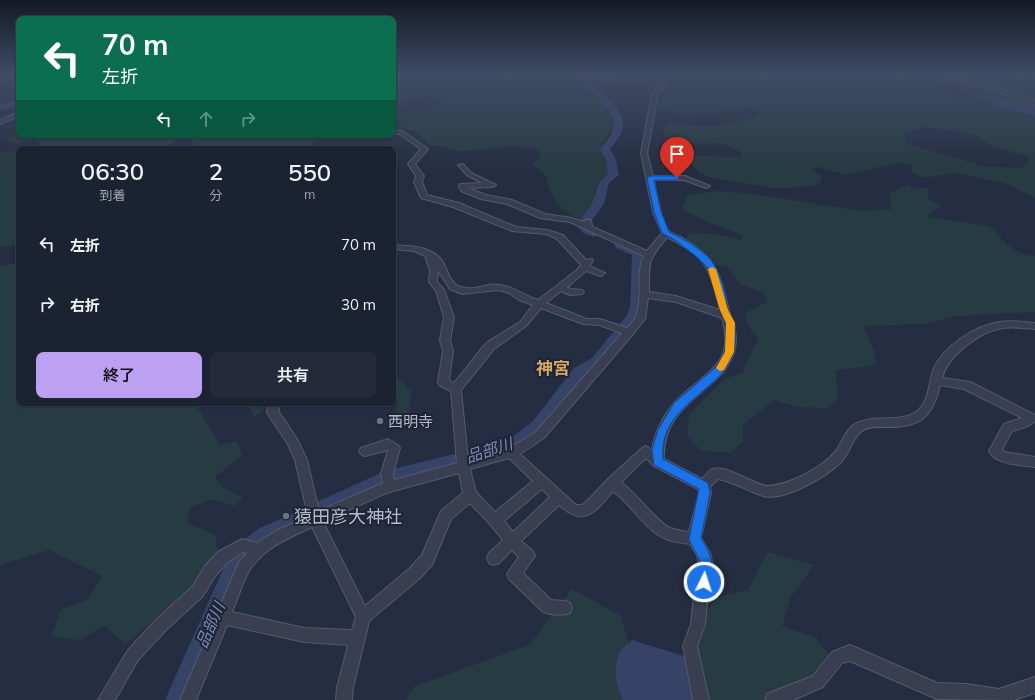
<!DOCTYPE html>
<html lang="ja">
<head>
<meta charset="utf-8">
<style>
  body { margin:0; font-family:Mulish,"Noto Sans JP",sans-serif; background:#242a39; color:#f1f3f6; height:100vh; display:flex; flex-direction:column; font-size:15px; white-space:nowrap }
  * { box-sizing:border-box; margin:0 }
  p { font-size:13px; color:#a0a4ab }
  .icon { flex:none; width:22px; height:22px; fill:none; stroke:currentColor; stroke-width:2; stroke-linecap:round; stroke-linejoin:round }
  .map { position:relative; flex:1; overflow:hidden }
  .sheet { position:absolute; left:16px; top:146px; width:380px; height:260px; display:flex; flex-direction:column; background:#1b2231; border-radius:8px; box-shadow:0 1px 3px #0004,0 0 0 1px #393f4d }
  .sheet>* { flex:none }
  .hud { position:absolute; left:16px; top:16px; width:380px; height:122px; border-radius:8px; box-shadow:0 1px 3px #0004,0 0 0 1px #393f4d; background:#0b6e4f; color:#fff; overflow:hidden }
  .pin { position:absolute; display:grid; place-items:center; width:34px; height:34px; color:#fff; margin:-41px -17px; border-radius:50% 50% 50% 0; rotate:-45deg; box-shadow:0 0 4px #0007 }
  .pin .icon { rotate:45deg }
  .me { position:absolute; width:44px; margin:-22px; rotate:4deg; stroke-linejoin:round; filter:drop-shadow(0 0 3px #0008) }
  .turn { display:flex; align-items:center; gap:14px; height:84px; padding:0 20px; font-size:18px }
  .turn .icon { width:52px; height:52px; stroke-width:2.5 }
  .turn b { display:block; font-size:28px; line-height:34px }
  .lanes { display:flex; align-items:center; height:38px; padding:0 20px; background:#0003; justify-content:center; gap:20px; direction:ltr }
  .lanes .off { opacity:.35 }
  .eta { display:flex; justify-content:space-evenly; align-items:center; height:68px; text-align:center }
  .eta b { font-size:24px; font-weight:600; line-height:28px }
  .button { display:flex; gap:8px; margin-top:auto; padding:8px 20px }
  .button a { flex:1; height:46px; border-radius:8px; background:#bca0f2; color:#111; font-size:16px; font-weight:600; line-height:46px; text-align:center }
  .button a+a { background:#242a39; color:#f1f3f6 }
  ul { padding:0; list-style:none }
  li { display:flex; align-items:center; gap:12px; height:60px; padding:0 20px }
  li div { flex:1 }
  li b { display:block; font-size:15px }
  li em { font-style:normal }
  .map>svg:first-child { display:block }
  .green { fill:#273b42; fill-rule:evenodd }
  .water { fill:#364367 }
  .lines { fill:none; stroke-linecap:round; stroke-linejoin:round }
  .river { fill:#364367; fill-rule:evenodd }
  .minor-casing { stroke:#545a6b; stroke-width:2 }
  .minor { fill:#393f51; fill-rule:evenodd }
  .route { fill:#1a73e8; stroke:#114b97 }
  .slow { fill:#f59e0b }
  .worship-dot { fill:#6b7280; stroke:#1e2436; stroke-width:1.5 }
  .labels { text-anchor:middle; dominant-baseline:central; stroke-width:4; stroke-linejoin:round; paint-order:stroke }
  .poi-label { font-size:15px; fill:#b6bbcb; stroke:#1e2436; text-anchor:start }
  .water-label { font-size:16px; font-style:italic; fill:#7c8cb4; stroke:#1e2436 }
  .quarter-label { font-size:17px; font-weight:bold; fill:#daa762; stroke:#1e2436 }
  .near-poi-label { font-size:18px; fill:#b6bbcb; stroke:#1e2436; text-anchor:start }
</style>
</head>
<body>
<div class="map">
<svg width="1035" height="700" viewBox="0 0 1035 700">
  <rect width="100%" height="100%" fill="#242d41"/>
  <path class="green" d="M 393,73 L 584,73 L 574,78 L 605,105 L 610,115 L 613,126 L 600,147 L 610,173 L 599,180 L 594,194 L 594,202 L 587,213 L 588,219 C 570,220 558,207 550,191 C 548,187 548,181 546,176 C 544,172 536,167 532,164 L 540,159 L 539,150 L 513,145 L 490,149 L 457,151 L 439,145 L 431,146 L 416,132 L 393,125 L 393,114 C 409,115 423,111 439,106 L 442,100 C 427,88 409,102 393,108 Z
    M 665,73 L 891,73 C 923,79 948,99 981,103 L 969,94 L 962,85 L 932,73 L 1035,73 L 1035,198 L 1007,184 L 967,175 L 953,173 L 925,178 L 911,173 L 912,164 L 897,163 L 846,175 L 816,167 L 812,169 L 822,177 L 819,185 L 781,189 L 712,178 L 698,172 L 685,156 L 741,157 L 741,152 L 725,144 L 685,143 L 664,136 L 663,129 L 668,124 L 720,126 L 759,115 L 755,108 L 685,115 L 658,109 L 664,92 L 671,85 L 669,77 ZM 924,127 L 956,131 L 976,136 L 992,146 L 1027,156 L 1030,161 L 1021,168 L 982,166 L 907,144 L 904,133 Z
    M 19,132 L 19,135 L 190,135 L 180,136 L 167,149 L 37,149 L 43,146 L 34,138 L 16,144 L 9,141 L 9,137 Z
    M 191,135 L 318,135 L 314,143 L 302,149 L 206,149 L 194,145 Z
    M 19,151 L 19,245 L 0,247 L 0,152 Z
    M 907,186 L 928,189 L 928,199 L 941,206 L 926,217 L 990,226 C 1002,240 1015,256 1035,256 L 1035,312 L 957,316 L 926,324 L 864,326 L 875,354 L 876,365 L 836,370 L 838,398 L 828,408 L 798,407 L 774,400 L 743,425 L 743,441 L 731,453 L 701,451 L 687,436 L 689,414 L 724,379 L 742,373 L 758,338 L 749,327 L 745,313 L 767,302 L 763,292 L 741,285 L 727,267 L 713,264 L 685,239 L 691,233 L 714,234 L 741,240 L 743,235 L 718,226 L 682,210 L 686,196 L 715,191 L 747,193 L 861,211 L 892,209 L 889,193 Z
    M 19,263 L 19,403 L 195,403 L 220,445 L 237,441 L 242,456 L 215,477 L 223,487 L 243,498 L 235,506 L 212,499 L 190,507 L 187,523 L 215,535 L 218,551 L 188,591 L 125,645 L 105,626 L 79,640 L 52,636 L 60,610 L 88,599 L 102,576 L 49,550 L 0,565 L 0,266 Z
    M 393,376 L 398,378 L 412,392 L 408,424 L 395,424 L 397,397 L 393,394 Z
    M 247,403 L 266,403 L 263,411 L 254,417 Z
    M 767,552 L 814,565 L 791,597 L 782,626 L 817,638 L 829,656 L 811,682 L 766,700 L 405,700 L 415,686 L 529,645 L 572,589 L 621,616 L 632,654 L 674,665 L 693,649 L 714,598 L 748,590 Z"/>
  <path class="water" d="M 979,94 L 1035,104 L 1035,116 L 1000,107 Z
    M 632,640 L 684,656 L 692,700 L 624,700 C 615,688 613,668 619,654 C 621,649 628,644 632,640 Z"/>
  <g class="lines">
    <path class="river" d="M 581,80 L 587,80 C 600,90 625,108 623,127 C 622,135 615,143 610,149 L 616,160 L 619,175 L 609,183 L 604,204 L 589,224 L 600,233 L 594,237 L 583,233 L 577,224 L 592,204 L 599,182 L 608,174 L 606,160 L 600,149 C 604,144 609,139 611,134 C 621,113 595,95 581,84 Z
      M 19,100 L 19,106 L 0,110 L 0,104 Z
      M 620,241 L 642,250 L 644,253 L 644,307 L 638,320 L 602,366 L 584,376 L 545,431 L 527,445 L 503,456 L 394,484 L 272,543 L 248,562 L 243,570 L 189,700 L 165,700 L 229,556 L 234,548 L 258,529 L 385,471 L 499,443 L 515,435 L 533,421 L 574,368 L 592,358 L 627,315 L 630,307 L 632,255 L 616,248 L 614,245 L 616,242 Z"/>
    <defs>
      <path id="minor" d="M 619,73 L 644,73 L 641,75 L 580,79 L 577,77 L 580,75 Z
        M 656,73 L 662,73 L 666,78 L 667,83 L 658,94 L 647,153 L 653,176 L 685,176 L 710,186 L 706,188 L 684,180 L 654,180 C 656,191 662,225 670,232 C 673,234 678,236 681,237 C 688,241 695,246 701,251 C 719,266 723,285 728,307 C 731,318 736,328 736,339 C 736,390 661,395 664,459 L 702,479 C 705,476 709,470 713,469 C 726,464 754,485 767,486 C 779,486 791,481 802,476 C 814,469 827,462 836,451 C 843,441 846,428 857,423 C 875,414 901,423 916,412 C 930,402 928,383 934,368 C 944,346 975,326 999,322 C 1011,320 1023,322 1035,323 L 1035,329 C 1023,328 1010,326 998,329 C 977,334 947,357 942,378 L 970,382 L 1035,415 L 1035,421 L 1028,426 L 1012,431 L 1002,449 L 1005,452 L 1035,457 L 1035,467 C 1021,465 996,465 989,451 L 1004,424 L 1022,418 L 964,389 L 940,385 C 933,416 921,427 889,427 C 882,427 872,426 865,429 C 853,435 851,451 842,461 C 829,475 784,502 763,496 C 748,491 734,482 718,479 L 710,487 L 711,493 L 701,538 L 710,553 L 714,569 L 708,594 L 705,624 L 697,646 L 709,700 L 693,700 L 683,646 L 691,624 L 694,594 L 700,569 L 697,555 L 690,544 C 682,543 673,542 666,539 C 644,529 632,505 613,491 C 595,512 584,528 559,505 L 521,541 L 533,551 L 535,556 L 523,573 L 551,600 L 565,601 L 570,603 L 572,608 L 570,613 C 562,616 551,615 543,612 L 509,579 L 507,574 L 519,557 L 512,550 L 499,563 L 494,565 L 489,563 L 487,558 L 489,553 L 503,540 L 490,524 L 470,503 L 451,519 L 432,565 L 420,578 L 369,621 L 353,688 L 352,700 L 336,700 L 337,688 L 348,645 L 304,642 L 227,625 L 196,700 L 180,700 L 239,562 L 247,553 L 243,552 L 228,562 L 215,576 L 203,596 L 166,630 L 138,660 L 115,700 L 98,700 L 128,650 L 156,620 L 193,586 L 205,566 L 218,552 L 242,539 L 257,543 L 276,531 L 308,516 L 295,460 L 288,444 L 267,413 L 268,403 L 278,403 L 279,412 L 297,439 L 307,460 L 319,511 L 383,483 L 381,474 L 388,450 L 365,456 L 361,454 L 359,451 L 361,448 L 388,439 L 398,445 L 400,448 L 393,474 L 394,480 L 457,463 L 451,391 L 439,385 L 438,382 L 443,351 L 440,340 L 444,317 L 436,291 L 429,282 L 430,271 L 426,259 L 427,257 L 414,251 L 393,249 L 393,245 C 409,246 428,246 440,258 C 447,265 448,281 458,286 C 472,293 487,282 501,285 C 514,287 525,296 538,300 L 576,271 L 581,265 L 557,239 L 546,234 L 512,231 L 453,207 L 421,198 L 414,182 L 416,176 L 408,164 L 421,149 L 399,134 L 393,134 L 393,130 L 402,131 L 428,149 L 415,164 L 424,176 L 422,182 L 427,195 L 459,203 L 516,227 L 547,230 L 563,235 L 586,260 L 592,259 L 593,261 L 589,266 L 605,273 L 601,276 L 586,271 L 567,287 L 571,289 L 582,290 L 584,292 L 582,294 L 570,295 L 561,291 L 546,303 L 587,319 L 600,319 L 627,328 C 630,325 634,321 635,318 C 644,300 635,273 644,256 L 570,222 L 540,218 L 507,204 L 481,199 L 461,191 L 459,186 L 460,184 L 482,183 L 467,175 L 458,165 L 463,164 L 471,173 L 496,185 L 492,187 L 468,188 L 486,195 L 512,200 L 545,214 L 572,218 L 584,222 L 585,220 L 591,220 L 592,226 L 595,228 L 647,251 L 662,233 L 653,212 L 641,153 L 652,94 L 661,83 L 660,78 ZM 667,237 C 709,258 709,268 720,310 L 676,296 L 649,292 C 649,262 647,261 667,237 ZM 438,271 L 450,289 L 462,294 L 499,290 L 509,293 L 519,300 L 533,305 L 520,322 L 486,343 L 454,383 L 449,380 L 453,351 L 450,340 L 454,317 L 444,290 L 437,282 ZM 648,298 L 676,302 L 722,318 C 735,363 709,370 681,396 C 666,410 655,430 652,450 L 646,446 L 642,448 L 608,479 L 590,498 L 582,505 L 576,505 L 520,454 L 544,438 L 633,334 L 645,319 ZM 541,308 L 583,324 L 599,325 L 622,333 L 536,432 L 508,449 L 468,460 L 461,390 L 494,349 L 526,326 ZM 509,458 L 533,481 L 495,512 L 476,492 L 470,469 ZM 646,458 L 654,466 L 698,489 L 699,493 L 689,532 C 683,531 676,530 670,528 C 656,521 637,494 621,482 ZM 459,473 L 463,493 L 441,511 L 422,555 L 410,568 L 365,606 L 323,522 L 386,493 ZM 542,489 L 550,497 L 513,532 L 504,521 ZM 312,527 L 356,617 L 352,630 L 304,628 L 232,612 C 238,599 242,583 249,571 C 263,548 289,538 312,527 Z
        M 935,73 L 942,73 L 962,80 L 1001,89 L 1035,101 L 1035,105 L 997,91 L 951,81 Z
        M 19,112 L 19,116 L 0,124 L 0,120 Z
        M 850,645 L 937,683 L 966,684 L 999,689 L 1035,677 L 1035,693 L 1014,700 L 937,699 L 850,661 L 842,663 L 823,687 L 793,700 L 765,700 L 767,694 L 813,676 L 832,652 Z"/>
    </defs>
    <use href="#minor" class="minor-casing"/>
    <use href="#minor" class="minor"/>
  </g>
  <linearGradient id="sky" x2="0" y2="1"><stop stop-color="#141924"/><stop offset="0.43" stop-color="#3f4c65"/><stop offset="1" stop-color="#3f4c65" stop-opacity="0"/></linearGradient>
  <rect width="1035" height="171" fill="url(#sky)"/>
  <path class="route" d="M 650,176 L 677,176 L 680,178 L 677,180 L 654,180 L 661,212 L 669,232 C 684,239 706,251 715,266 C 720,275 724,288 726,298 C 726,302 727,306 728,310 C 730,315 734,319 735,324 C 736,331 736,344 734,351 C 724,392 658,403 663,459 L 708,483 L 710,493 L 701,538 C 711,554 716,568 709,586 L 704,588 L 700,586 C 697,580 702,575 701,568 C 700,557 693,549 689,539 L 699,489 L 654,465 L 652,450 L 658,430 L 674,403 L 716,367 L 725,352 L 726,323 L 720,310 L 717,294 L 708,268 L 697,257 L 675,240 L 662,233 L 654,212 L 647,178 Z"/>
  <path class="slow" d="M 712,267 L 716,269 L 728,310 L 735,323 L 734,352 L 724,370 L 720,371 L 716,368 L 725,352 L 726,323 L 720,310 L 708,269 Z"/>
  <g class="worship-dot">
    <circle cx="380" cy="421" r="4"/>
    <circle cx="286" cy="516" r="4"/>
  </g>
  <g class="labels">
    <g class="poi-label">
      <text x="388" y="421">西明寺</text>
    </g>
    <g class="water-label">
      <text transform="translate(489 450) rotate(-18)">品部川</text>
      <text transform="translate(210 625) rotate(-66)">品部川</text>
    </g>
    <g class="quarter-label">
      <text x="553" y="367">神宮</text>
    </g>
    <g class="near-poi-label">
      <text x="294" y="516">猿田彦大神社</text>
    </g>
  </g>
</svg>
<div class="pin" style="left:677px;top:178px;background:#d93025"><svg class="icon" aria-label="arrive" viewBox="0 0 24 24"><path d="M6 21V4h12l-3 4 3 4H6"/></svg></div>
<svg class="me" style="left:704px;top:582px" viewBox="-20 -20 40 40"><circle r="17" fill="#1a73e8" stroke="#fff" stroke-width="3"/><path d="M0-11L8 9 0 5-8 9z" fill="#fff"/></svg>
<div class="hud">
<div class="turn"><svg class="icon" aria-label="left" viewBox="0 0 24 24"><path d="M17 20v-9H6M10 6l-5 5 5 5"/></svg><div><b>70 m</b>左折</div></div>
<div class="lanes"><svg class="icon" aria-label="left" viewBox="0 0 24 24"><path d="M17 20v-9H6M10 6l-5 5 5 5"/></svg><svg class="icon off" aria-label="ahead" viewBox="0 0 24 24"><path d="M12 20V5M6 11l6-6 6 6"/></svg><svg class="icon off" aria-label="right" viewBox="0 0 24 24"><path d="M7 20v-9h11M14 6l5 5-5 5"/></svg></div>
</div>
<section class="sheet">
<div class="eta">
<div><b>06:30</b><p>到着</p></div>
<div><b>2</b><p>分</p></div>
<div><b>550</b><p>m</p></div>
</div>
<ul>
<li><svg class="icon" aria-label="left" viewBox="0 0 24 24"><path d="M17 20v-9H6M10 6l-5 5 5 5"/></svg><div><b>左折</b></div><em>70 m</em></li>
<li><svg class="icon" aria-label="right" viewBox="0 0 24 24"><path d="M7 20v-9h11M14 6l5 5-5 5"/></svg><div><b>右折</b></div><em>30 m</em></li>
</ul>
<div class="button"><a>終了</a><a>共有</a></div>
</section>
</div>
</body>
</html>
